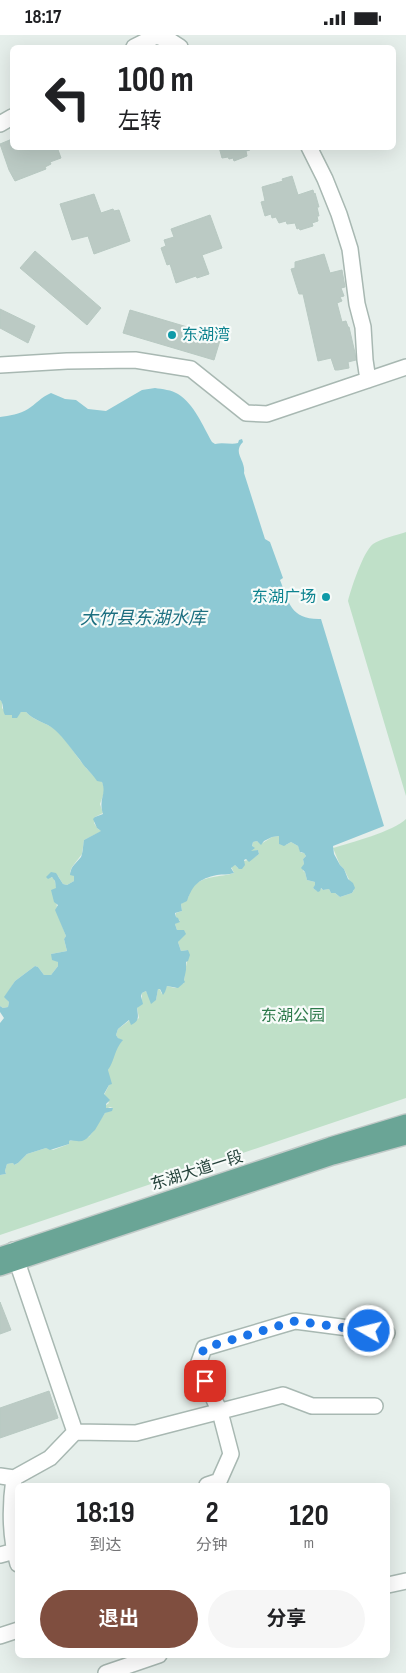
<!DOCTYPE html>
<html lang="zh">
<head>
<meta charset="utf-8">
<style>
  body { margin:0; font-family:"Sofia Sans Condensed","Noto Sans SC",sans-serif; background:#f6f6f6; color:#202124; height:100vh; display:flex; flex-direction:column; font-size:19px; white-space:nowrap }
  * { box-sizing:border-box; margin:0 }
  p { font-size:16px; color:#757577 }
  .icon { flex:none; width:28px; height:28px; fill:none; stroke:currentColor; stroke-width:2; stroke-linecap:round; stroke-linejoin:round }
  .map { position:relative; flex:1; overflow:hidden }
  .details { position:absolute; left:15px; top:1448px; width:375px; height:175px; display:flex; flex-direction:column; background:#fff; border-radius:8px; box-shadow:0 5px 20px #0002 }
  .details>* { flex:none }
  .guide { position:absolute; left:10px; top:10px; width:386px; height:105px; border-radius:8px; box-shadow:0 5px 20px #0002; background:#fff; color:#202124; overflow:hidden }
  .pin { position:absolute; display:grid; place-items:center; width:42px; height:42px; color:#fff; margin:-21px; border-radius:10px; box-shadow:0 2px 8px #0006 }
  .me { position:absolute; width:55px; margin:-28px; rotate:278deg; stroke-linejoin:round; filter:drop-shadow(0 0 4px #0008) }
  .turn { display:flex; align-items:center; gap:18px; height:105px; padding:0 25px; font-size:22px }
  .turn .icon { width:65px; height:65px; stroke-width:2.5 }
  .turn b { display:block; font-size:35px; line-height:42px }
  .eta { display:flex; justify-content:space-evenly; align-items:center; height:85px; text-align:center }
  .eta b { font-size:30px; font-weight:700; line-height:35px }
  .cta { display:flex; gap:10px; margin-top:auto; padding:10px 25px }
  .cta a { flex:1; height:58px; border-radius:30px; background:#7f4e3f; color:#fff; font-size:20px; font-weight:700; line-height:58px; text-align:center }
  .cta a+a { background:#f6f6f6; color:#202124 }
  .status { display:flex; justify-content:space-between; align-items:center; height:35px; padding:0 25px; background:#fff; direction:ltr }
  .status svg { height:14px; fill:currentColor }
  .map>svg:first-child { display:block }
  .green { fill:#bfe0c8 }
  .water { fill:#8ec9d4 }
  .building { fill:#bbcac4; stroke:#b8c9c2 }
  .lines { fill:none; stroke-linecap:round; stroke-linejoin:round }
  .minor-casing { stroke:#a8b8b2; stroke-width:18 }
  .major-casing { stroke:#c2cac8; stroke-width:18 }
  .minor { stroke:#fff; stroke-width:15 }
  .major { stroke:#6aa596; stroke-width:15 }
  .route { stroke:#1a73e8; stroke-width:9; stroke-dasharray:0 16.2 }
  .culture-dot { fill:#0f9aa8; stroke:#f7fbf9; stroke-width:2 }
  .labels { text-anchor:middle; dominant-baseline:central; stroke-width:4.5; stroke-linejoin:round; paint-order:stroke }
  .culture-label { font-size:16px; fill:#0d838f; stroke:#f7fbf9; text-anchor:start }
  .park-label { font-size:16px; fill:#2d7a4b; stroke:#f7fbf9 }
  .street-label { font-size:16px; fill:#24423a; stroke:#f7fbf9 }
  .water-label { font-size:18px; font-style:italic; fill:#1c6f80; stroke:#f7fbf9 }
</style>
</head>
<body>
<div class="status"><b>18:17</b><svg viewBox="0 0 49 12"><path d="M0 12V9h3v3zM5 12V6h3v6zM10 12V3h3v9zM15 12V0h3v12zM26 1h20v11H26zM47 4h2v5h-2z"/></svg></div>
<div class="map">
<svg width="406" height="1638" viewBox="0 0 406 1638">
  <rect width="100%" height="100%" fill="#e6efeb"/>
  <path class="green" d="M 406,497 L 406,761 L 348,566 C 351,554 363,517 373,509 C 380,504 397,500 406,497 Z
    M 0,665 L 2,667 L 2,673 L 8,680 L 12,680 L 12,683 L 16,683 L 21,677 L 26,677 C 34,686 47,688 56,695 C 72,710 84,737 102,747 L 105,755 L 100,769 L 103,778 L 95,782 L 94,788 L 98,794 L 102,796 L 84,805 L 82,819 L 72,832 L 70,837 L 74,841 L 74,846 L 67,850 L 63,849 L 58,841 L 50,842 L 54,843 L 56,851 L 57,877 L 66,901 L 64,904 L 67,916 L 51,919 L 58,927 L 58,931 L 51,940 L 44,940 L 38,932 L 35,931 L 15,946 L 5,962 L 9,967 L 8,972 L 3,973 L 0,971 Z
    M 406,784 L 406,1063 L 0,1200 L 0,1140 L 6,1139 L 5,1136 L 7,1129 L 13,1128 L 14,1130 L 18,1128 L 27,1119 L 46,1113 L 53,1115 L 69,1109 L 69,1106 L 89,1102 L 105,1078 L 113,1073 L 110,1072 L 106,1074 L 106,1070 L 109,1068 L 104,1060 L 109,1050 L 108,1035 L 116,1012 L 122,1006 L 118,1003 L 116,1000 L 118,994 L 130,985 L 131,989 L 139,983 L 137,973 L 142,965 L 142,958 L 146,956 L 148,960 L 156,965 L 158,954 L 159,953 L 162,959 L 167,951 L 175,953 L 184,948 C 184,937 188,926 188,915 L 181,916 L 178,907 L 184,895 L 177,895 L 175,889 L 180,886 L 176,882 L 176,878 L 182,876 L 181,869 C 183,867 186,866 187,864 C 190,861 189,856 192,853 C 204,839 220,843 234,838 L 231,831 L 235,830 L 238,833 L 243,828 L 244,826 L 252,824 L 259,819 L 258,815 L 252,817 L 251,816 L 253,807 L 257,806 L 261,809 L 272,802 L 279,801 L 279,809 L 286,810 L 291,807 L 298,811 L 301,818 L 304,818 L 306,821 L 303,824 L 304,829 L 303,836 L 305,837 L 307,845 L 315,847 L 316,850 L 313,853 L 317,856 L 320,853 L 323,855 L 329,854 L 331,858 L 335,858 L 340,862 L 352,858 L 354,855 L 344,834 L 340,830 L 333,813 C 350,808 394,796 406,784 Z"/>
  <path class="water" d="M 155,353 C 162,354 172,355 178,359 C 194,369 203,391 212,407 L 215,409 C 223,407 232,410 238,408 L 239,405 L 242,404 L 243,407 C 232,418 246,425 244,438 L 265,504 L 270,507 L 283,543 L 280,545 C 289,568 291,585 321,584 L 384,791 L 333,811 L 334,819 L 340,830 L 344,834 L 348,844 L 353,848 L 355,853 L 352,858 L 340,862 L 335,858 L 331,858 L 329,854 L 323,855 L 321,853 L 320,856 L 318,857 L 313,853 L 315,850 L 315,847 L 307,845 L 305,837 L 301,833 L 304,829 L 303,824 L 306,821 L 304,818 L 300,817 L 298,811 L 291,807 L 284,811 L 279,809 L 279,801 L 272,802 L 264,806 L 261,810 L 257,806 L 253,807 L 252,811 L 255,813 L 251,816 L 258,815 L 259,819 L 249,827 L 246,824 L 244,825 L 245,830 L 242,834 L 239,834 L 235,830 L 231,833 L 234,838 C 228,840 223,839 217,840 C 199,844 193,849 187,866 L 181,869 L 182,876 L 175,878 L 176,882 L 178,883 L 180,887 L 175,889 L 177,895 L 184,895 L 186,899 L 178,907 L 181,916 L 188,915 L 190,920 L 188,926 L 186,927 L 186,935 L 184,945 L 185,947 L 178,953 L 167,951 L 165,957 L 163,960 L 160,954 L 158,954 L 156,965 L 151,969 L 146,956 L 142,958 L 141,961 L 143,969 L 137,973 C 138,981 140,986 131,990 L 129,985 L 118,994 L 116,1000 L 118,1003 L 123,1005 C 114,1015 115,1025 108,1035 L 112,1049 L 109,1050 L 104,1059 L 110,1065 L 106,1069 L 106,1073 L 113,1073 L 112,1076 L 105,1078 L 95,1095 C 90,1099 86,1108 77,1106 C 74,1106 72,1105 69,1106 L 69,1109 L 50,1115 L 46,1113 L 27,1119 L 18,1128 L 14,1130 L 13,1128 L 7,1129 L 5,1136 L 6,1139 L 0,1140 L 0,988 L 4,983 L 0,977 L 0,971 L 3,973 L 8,972 L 9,967 L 4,962 L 15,946 L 35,931 L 38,932 L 44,940 L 51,940 L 58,931 L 58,927 L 52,925 L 51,919 L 67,916 L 64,904 L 66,901 L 55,875 L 58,870 L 54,867 L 51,855 L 56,853 L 55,846 L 52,842 L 48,844 L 46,842 L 51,837 L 56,838 L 63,849 L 67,850 L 74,846 L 74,841 L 70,840 C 71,830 76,829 81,822 C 83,818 83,810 84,805 L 101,796 L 97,793 L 93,784 L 95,782 L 103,779 C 98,763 107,760 102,747 L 97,746 C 91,737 85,733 80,725 C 73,716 64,703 55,695 C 46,687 34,686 26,677 L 21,677 L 17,683 L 12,683 L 12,680 L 5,680 C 2,675 4,668 0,665 L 0,382 C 9,381 20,379 28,374 C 36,369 41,362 51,358 L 65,364 L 76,365 L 88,374 L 106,376 L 142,355 Z"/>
  <path class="building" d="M 12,104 L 12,112 L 57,112 L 61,123 L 50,127 L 51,129 L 45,132 L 46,134 L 15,146 L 9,135 L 0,109 Z
    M 219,112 L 250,112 L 250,115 L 246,116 L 247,121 L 234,126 L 233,123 L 229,124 L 228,122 L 222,123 Z
    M 292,141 L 298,160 L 313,155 L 314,159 L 315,158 L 319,172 L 317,172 L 319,181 L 317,181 L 318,186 L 312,188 L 313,191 L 300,195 L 299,193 L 297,194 L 295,188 L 287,189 L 286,186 L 279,188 L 276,182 L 272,183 L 271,179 L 265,181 L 261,167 L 265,166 L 262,152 L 283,146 L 282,144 Z
    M 94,159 L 101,178 L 113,174 L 114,176 L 119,175 L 130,206 L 94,219 L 88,201 L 72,205 L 60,169 Z
    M 210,180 L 222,213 L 202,220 L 209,239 L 197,243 L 196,241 L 176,248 L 170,229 L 167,230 L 161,213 L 166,211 L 164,205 L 174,202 L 171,194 Z
    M 35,216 L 101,273 L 87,290 L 20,233 Z
    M 324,219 L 330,238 L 342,235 L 345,252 L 341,253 L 344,261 L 340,262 L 342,266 L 337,268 L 342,287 L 346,286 L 348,292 L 349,292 L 355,318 L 356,325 L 348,327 L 349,333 L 338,335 L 335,335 L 331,323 L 318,326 L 303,259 L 299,259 L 291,234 L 295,233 L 295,227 Z
    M 0,274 L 35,291 L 28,308 L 0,293 Z
    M 130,275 L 221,302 L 214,325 L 123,298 Z
    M 0,1267 L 11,1295 L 0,1299 Z
    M 49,1356 L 58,1383 L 0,1403 L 0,1373 Z"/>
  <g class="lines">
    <defs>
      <path id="minor" d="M 134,12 L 156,1 L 169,5 L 180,12
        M 0,89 L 12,82
        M 309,112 L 325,144 L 339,179 L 350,214 L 357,269 L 363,292 L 365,325 L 368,345
        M 0,330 L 67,326 L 135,325 L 191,334 L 246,378 L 267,379 L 406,332
        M 13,1215 L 75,1397 L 136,1398 L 283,1360 L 312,1371 L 375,1371
        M 0,1441 L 14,1443 C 10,1471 10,1502 18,1529
        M 14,1443 L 50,1423 L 75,1397
        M 207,1450 L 219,1446 L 231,1419 L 220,1377 L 198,1330 L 204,1313 L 295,1286 L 387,1298
        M 0,1520 L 18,1515
        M 388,1550 L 406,1546
        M 0,1601 L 18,1595
        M 106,1638 L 159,1620"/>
      <path id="major" d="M 0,1220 L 330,1110 L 406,1087
        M 0,1233 L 333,1122 L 406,1102"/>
    </defs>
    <use href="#minor" class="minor-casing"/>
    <use href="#major" class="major-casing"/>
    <use href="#minor" class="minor"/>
    <use href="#major" class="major"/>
  </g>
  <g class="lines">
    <path class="route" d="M 205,1346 L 198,1330 L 204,1313 L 295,1286 L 369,1296"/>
  </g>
  <g class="culture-dot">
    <circle cx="172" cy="300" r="5"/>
    <circle cx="326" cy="562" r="5"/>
  </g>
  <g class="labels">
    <g class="culture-label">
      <text x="182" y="300">东湖湾</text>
      <text x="316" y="562" text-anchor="end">东湖广场</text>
    </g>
    <g class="park-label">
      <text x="293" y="981">东湖公园</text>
    </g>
    <g class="street-label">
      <text transform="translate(197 1136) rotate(-18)">东湖大道一段</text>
    </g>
    <g class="water-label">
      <text x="143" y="583">大竹县东湖水库</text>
    </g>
  </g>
</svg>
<div class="pin" style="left:205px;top:1346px;background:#d93025"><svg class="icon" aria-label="arrive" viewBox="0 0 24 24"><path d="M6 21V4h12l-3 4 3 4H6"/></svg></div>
<svg class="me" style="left:369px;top:1296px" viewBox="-20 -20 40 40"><circle r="17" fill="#1a73e8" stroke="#fff" stroke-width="3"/><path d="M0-11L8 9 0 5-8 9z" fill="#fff"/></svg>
<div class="guide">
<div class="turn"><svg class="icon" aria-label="left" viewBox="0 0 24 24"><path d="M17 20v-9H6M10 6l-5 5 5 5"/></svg><div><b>100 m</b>左转</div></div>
</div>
<section class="details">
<div class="eta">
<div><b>18:19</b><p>到达</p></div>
<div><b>2</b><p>分钟</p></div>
<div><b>120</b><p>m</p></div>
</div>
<div class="cta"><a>退出</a><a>分享</a></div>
</section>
</div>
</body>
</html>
